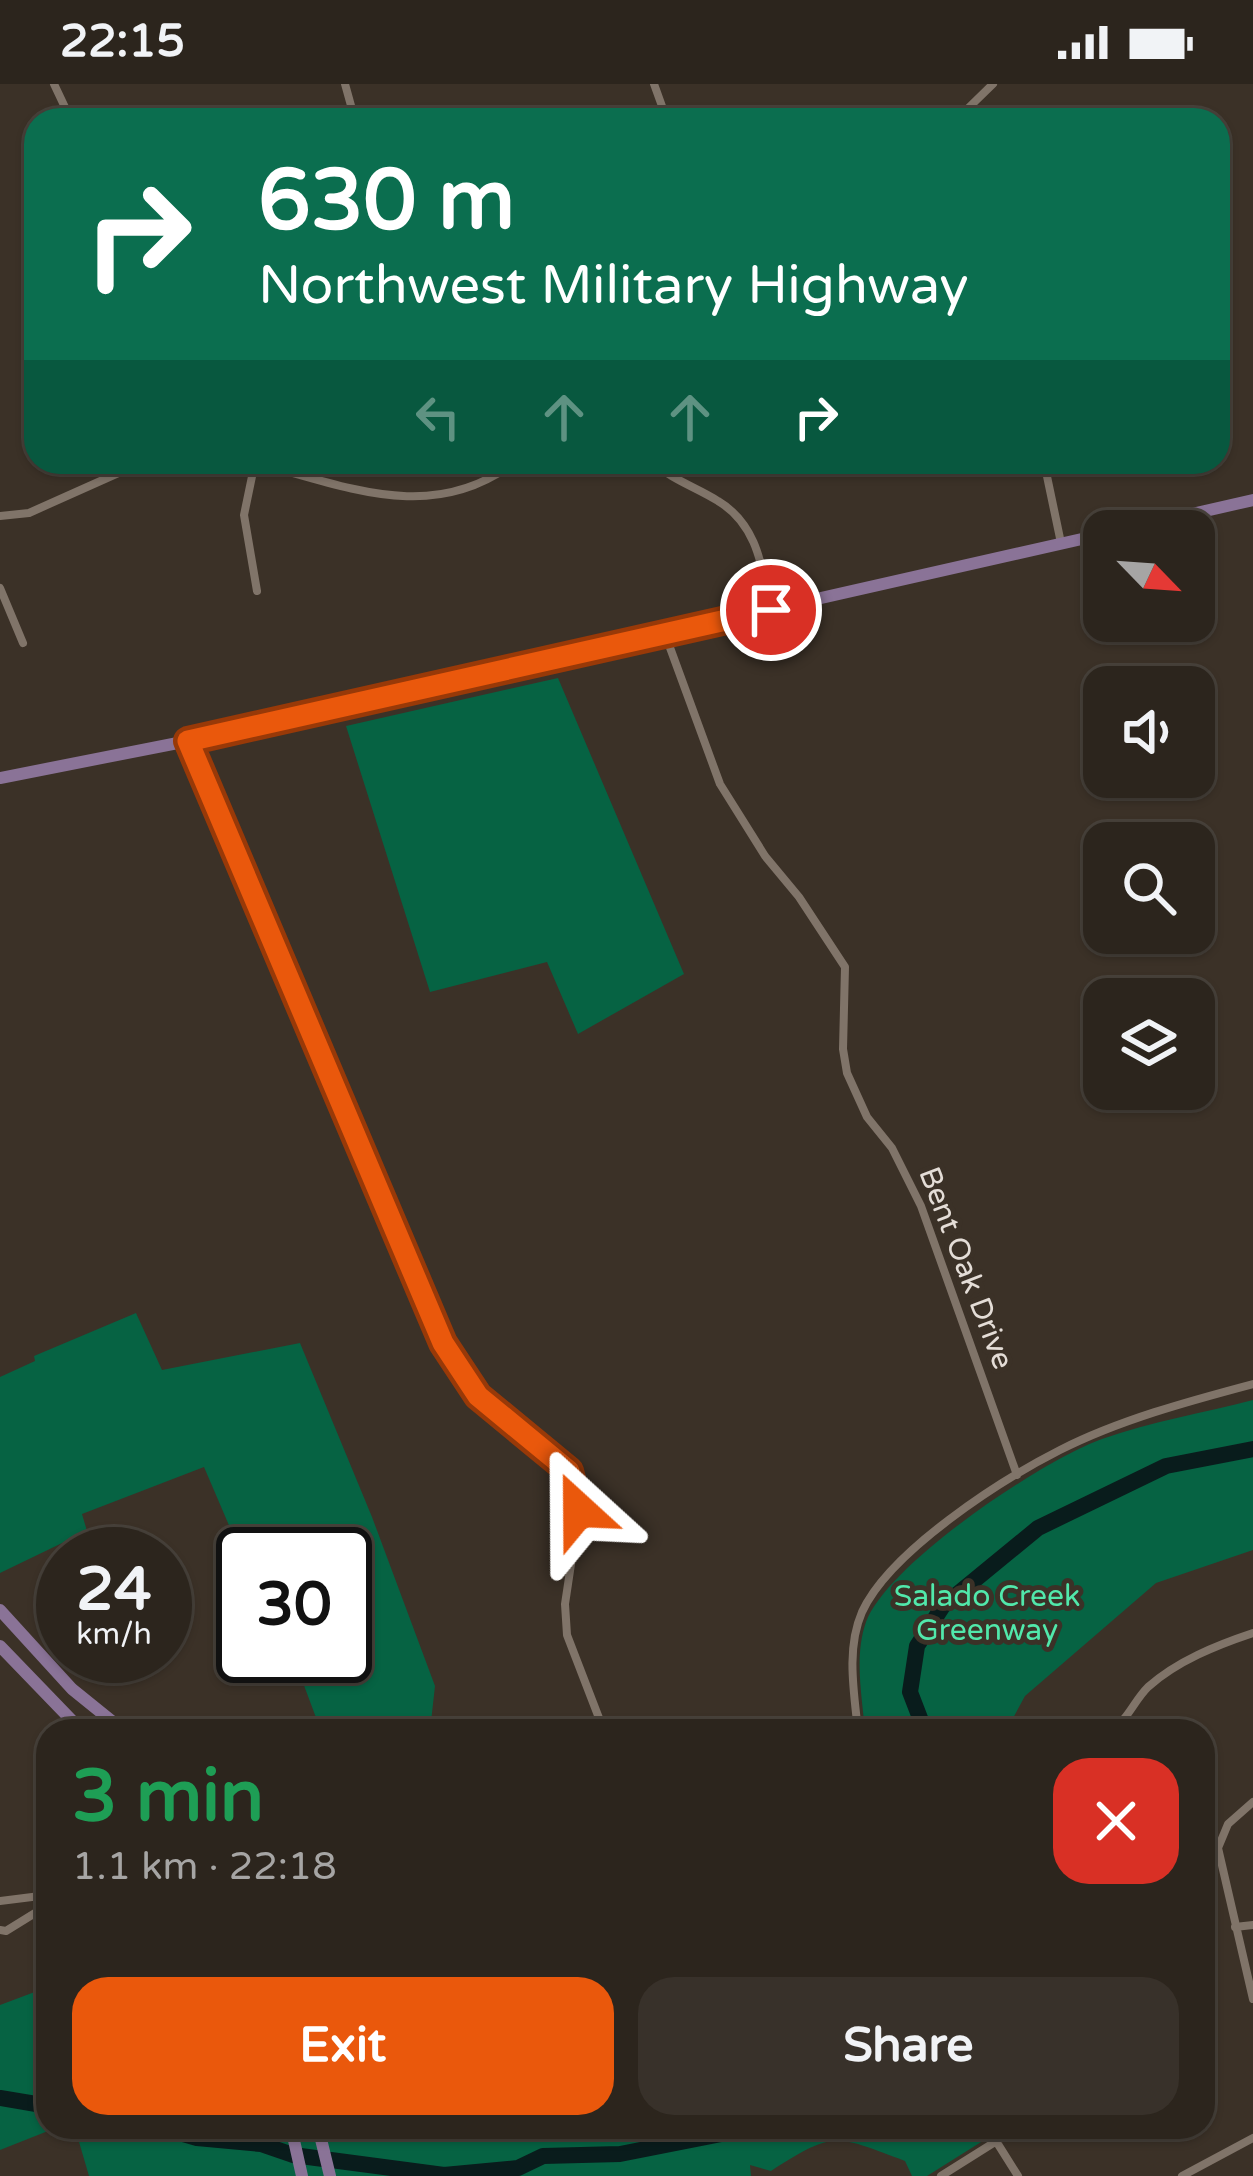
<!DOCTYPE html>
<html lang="en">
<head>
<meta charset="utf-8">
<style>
  body { margin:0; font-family:"Varela Round",sans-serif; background:#38312a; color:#f1f3f6; height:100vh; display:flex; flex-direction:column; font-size:45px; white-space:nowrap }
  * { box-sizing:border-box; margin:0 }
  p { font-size:39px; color:#a6a5a4 }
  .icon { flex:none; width:66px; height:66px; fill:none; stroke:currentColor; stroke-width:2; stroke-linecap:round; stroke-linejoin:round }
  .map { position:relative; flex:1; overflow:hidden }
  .drawer { position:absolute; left:36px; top:1635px; width:1179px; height:420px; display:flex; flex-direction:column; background:#2c251d; border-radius:36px; box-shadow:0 3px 9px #0004,0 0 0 3px #48423b }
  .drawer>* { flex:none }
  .guide { position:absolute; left:24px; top:24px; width:1206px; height:366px; border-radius:36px; box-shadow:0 3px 9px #0004,0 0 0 3px #48423b; background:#0b6e4f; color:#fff; overflow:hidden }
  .needle { width:78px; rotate:115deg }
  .buttons { position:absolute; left:1083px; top:426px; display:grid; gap:24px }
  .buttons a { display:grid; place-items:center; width:132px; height:132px; border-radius:24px; background:#2c251d; box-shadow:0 3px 9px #0004,0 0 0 3px #48423b; font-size:60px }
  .speed { position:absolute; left:36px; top:1443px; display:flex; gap:24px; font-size:60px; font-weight:700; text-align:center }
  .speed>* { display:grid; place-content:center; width:156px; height:156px; border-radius:50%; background:#2c251d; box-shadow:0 3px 9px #0004,0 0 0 3px #48423b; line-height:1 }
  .speed small { font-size:30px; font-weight:400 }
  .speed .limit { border:6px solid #111; border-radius:18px; background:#fff; color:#111 }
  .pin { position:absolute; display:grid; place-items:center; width:102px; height:102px; color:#fff; margin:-51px; border:6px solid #fff; border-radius:50%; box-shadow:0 3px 12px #0007 }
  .me { position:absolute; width:132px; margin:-66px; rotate:336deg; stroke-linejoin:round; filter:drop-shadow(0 0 9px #0008) }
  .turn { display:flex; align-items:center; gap:42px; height:252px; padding:0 36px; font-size:54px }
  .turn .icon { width:156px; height:156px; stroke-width:2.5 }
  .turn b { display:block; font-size:84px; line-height:102px }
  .lanes { display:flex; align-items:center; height:114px; padding:0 36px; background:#0003; justify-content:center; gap:60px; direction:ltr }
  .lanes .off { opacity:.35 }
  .round { display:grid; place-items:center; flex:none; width:126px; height:126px; border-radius:36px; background:#38312a }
  .head { display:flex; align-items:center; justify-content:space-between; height:204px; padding:0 36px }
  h1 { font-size:72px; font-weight:800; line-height:90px; color:#1e9e55 }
  .primary-button { display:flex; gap:24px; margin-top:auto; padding:24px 36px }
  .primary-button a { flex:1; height:138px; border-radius:36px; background:#ea580c; color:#fff; font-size:48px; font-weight:800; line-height:138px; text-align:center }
  .primary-button a+a { background:#38312a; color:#f1f3f6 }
  .status { display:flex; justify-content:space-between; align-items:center; height:84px; padding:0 60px; background:#2c251d; direction:ltr }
  .status svg { height:33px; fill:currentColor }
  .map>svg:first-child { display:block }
  .green { fill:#066343 }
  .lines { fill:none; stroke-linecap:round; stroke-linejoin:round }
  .river { stroke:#091c1c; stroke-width:16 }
  .street { stroke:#807469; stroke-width:8 }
  .primary { stroke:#8a7397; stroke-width:12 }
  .route-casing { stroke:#983908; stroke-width:30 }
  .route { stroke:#ea580c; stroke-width:21 }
  .labels { text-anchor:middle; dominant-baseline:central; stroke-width:10; stroke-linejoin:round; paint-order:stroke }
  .street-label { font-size:30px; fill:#e4ddd7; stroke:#3b3127 }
  .park-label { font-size:30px; fill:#51e8ab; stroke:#3b3127 }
</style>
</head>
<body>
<div class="status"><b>22:15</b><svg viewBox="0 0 49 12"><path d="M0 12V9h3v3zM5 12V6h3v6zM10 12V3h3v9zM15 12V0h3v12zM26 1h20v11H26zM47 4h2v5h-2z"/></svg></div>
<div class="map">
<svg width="1253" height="2092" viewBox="0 0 1253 2092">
  <rect width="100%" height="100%" fill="#3b3127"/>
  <path class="green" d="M 558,594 L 684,890 L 578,950 L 547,878 L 430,908 L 346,642 Z
    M 136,1229 L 162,1286 L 300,1259 L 372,1433 L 435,1602 L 430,1647 L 321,1647 L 296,1580 L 288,1581 L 284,1572 L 345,1572 L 345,1470 L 243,1470 L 243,1474 L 204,1383 L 82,1430 L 87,1447 L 0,1489 L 0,1293 L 35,1277 L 34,1272 Z
    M 1253,1316 L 1253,1466 L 1156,1499 L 1025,1612 L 1006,1647 L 865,1647 C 862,1612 854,1572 866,1538 C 888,1479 1043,1376 1102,1355 C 1150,1338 1203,1329 1253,1316 Z
    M 48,1903 L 48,2043 L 1005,2043 L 927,2092 L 912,2092 L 905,2077 C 835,2051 835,2046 771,2087 L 750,2081 L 751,2092 L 89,2092 L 77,2051 L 48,2047 L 0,2066 L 0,1921 Z"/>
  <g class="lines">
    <path class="river" d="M 925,1647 L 910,1608 L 917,1562 L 943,1522 L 1038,1444 L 1166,1382 L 1253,1365
      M 0,2014 L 48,2022
      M 159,2043 L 197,2054 L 261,2060 L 293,2071 L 444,2091 L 518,2084 L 543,2072 L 620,2070 L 757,2043"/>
    <path class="street" d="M 54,0 L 71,36
      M 345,0 L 355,36
      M 654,0 L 667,36
      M 956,36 L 993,0
      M 253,378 C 344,401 431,442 515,378
      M 255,378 L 244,431 L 257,507
      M 653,378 C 672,396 696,403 718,417 C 757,440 762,483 771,524
      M 1044,378 L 1061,459
      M 0,432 L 29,429 L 143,378
      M 0,504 L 23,559
      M 665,550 L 720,700 L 765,772 L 799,813 L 845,883 L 843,965 L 847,989 L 867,1033 L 892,1064 L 921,1122 L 1017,1391
      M 188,658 L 409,1183 L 455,1282 L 477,1312 L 569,1387 L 579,1427 L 565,1520 L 567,1551 L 604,1647
      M 858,1647 C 854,1608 846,1565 862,1528 C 890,1467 1001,1396 1060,1366 C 1119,1336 1189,1317 1253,1300
      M 1110,1647 C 1129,1635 1133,1618 1148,1603 C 1177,1577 1217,1561 1253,1549
      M 1253,1718 L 1228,1740 L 1218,1764 L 1253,1915
      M 0,1817 L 48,1811
      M 1235,1843 L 1253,1841
      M 0,1846 L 6,1847 L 48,1821
      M 996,2057 L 1018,2092
      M 941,2092 L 1019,2043
      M 1182,2092 L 1253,2054"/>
    <path class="primary" d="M 1118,447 L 1253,416
      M 0,694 L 188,657 L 1104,450
      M 0,1526 L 72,1605 L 124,1647
      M 0,1562 L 82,1647
      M 291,2043 L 302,2092
      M 318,2043 L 330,2092"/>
  </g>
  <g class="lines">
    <defs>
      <path id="route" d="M 579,1426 L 569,1387 L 478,1312 L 443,1259 L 188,657 L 771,526"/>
    </defs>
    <use href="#route" class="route-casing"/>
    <use href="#route" class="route"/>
  </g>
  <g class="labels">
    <g class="street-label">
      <text transform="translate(966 1184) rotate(69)">Bent Oak Drive</text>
    </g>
    <g class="park-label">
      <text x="987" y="1512">Salado Creek<tspan x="987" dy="34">Greenway</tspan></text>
    </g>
  </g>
</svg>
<div class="buttons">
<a><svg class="needle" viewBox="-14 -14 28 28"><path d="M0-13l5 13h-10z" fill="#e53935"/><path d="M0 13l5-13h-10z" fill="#a6a5a4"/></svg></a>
<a><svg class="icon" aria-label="sound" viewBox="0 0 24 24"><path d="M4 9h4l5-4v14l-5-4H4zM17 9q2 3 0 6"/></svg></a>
<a><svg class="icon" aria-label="search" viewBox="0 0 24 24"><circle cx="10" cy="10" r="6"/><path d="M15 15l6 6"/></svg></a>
<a><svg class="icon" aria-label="layers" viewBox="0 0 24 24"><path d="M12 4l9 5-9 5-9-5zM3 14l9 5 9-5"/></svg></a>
</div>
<div class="speed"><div>24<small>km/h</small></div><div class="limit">30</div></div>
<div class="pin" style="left:771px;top:526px;background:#d93025"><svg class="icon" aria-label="arrive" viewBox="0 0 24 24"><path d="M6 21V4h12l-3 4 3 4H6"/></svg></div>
<svg class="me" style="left:579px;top:1426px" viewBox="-20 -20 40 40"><path d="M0-17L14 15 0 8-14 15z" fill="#ea580c" stroke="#fff" stroke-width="4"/></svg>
<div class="guide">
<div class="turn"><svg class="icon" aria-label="right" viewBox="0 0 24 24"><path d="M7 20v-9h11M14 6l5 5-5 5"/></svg><div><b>630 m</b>Northwest Military Highway</div></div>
<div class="lanes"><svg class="icon off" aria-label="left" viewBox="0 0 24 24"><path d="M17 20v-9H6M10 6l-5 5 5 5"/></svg><svg class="icon off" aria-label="ahead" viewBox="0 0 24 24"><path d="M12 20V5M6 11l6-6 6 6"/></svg><svg class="icon off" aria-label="ahead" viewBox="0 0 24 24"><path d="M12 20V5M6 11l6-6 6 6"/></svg><svg class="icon" aria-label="right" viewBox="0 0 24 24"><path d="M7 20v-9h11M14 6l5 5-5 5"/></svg></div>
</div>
<section class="drawer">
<div class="head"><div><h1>3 min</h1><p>1.1 km · 22:18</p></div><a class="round" style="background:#d93025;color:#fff"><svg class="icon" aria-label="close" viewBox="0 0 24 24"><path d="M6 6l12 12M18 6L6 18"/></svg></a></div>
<div class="primary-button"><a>Exit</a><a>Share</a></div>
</section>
</div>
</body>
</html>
